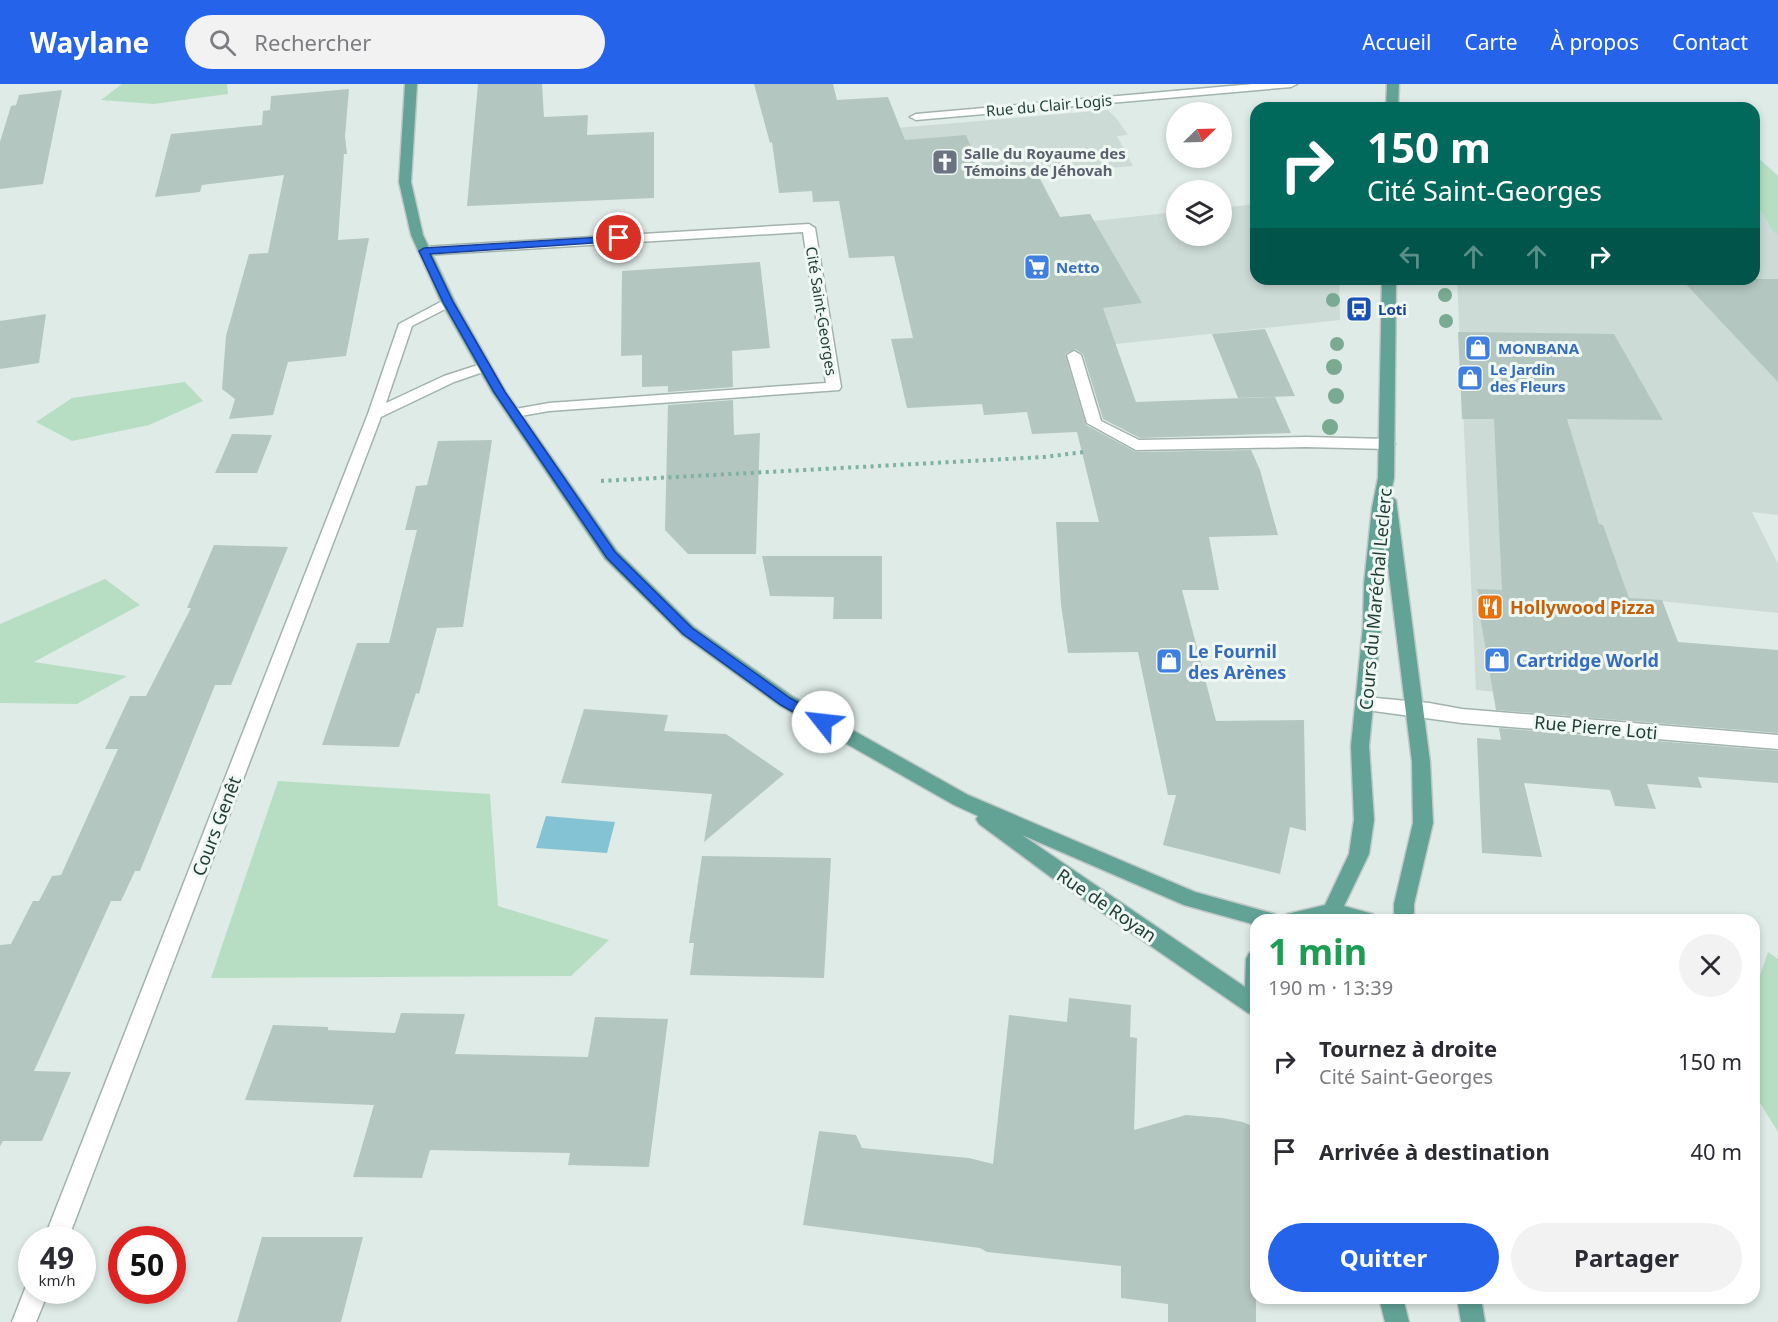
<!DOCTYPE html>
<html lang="fr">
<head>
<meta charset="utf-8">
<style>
  body { margin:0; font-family:"Noto Sans",sans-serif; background:#f2f2f3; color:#2b2b33; height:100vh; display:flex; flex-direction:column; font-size:22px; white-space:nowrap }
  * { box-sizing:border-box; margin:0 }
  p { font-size:20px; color:#7c7c81 }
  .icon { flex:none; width:33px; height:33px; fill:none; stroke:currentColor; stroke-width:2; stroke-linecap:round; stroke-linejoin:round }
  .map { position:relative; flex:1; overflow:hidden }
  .drawer { position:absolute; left:1250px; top:830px; width:510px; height:390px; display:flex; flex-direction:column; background:#fff; border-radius:18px; box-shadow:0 3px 9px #0003 }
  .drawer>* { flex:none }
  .banner { position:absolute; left:1250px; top:18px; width:510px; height:183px; border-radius:18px; box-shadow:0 3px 9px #0003; background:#00695c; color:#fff; overflow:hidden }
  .needle { width:39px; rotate:67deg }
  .buttons { position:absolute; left:1166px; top:18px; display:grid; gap:12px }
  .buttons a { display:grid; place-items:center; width:66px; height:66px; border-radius:50%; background:#fff; box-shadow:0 3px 9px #0003; font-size:30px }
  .speed { position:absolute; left:18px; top:1142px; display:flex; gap:12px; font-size:30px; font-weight:700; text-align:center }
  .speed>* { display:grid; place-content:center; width:78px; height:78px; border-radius:50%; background:#fff; box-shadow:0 3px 9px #0003; line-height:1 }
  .speed small { font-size:15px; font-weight:400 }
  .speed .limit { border:9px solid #d22; background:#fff; color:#111 }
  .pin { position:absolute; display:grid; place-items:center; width:51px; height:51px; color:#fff; margin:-26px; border:3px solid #fff; border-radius:50%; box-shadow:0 2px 6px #0007 }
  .me { position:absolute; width:66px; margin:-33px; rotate:299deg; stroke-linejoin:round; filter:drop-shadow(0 0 4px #0008) }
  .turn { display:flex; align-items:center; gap:21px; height:126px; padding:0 18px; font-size:27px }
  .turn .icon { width:78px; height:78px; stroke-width:2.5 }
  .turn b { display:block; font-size:42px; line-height:51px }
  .lanes { display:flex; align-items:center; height:57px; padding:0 18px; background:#0003; justify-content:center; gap:30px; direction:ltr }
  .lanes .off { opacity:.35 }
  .round { display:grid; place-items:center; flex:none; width:63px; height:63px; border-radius:32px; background:#f2f2f3 }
  .headline { display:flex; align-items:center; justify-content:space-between; height:102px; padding:0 18px }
  h1 { font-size:36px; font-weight:700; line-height:45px; color:#1e9e55 }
  .action { display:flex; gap:12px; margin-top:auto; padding:12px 18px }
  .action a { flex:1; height:69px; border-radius:36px; background:#2563eb; color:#fff; font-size:24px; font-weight:700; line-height:69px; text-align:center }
  .action a+a { background:#f2f2f3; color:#2b2b33 }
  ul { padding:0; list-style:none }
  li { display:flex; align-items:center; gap:18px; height:90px; padding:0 18px }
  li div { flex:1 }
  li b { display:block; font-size:22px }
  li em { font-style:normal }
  header { display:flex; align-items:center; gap:36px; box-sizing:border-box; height:84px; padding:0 30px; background:#2563eb; color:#fff }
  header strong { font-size:28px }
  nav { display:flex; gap:33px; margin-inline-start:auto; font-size:21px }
  .search { width:420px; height:54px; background:#f2f2f3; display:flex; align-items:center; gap:15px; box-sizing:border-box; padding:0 21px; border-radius:33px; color:#7c7c81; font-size:22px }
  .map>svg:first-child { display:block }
  .built { fill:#cddbd6 }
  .green { fill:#b7dec3 }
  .water { fill:#84c3d3 }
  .building { fill:#b4c6c0 }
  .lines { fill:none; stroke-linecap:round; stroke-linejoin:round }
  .minor-casing { stroke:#a2b3ae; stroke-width:3 }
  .major-casing { stroke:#c0c8c7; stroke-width:3 }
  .path { stroke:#7eb0a3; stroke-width:4; stroke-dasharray:3 4.5; stroke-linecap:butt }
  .minor { fill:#fff; fill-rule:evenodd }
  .major { fill:#62a396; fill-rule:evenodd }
  .tree { fill:#7aaa91 }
  .route { fill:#2563eb; stroke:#184099; stroke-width:1.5 }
  .labels { text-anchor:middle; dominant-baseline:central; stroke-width:6; stroke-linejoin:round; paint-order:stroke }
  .far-street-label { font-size:15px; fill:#1f3c36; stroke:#f0f8f4 }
  .far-worship-label { font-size:15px; font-weight:bold; fill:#5b616d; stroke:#f0f8f4; text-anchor:start }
  .far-shop-label { font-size:15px; font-weight:bold; fill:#366cbe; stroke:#f0f8f4; text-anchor:start }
  .far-transit-label { font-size:15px; font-weight:bold; fill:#164399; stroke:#f0f8f4; text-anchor:start }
  .street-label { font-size:18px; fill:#1f3c36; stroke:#f0f8f4 }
  .food-label { font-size:18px; font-weight:bold; fill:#c56008; stroke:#f0f8f4; text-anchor:start }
  .shop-label { font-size:18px; font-weight:bold; fill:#366cbe; stroke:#f0f8f4; text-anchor:start }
</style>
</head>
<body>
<header>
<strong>Waylane</strong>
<div class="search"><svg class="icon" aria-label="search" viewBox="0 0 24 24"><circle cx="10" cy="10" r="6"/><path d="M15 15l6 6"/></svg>Rechercher</div>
<nav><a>Accueil</a><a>Carte</a><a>À propos</a><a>Contact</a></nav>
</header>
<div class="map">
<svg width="1778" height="1238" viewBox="0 0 1778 1238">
  <rect width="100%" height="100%" fill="#dfebe7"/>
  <path class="built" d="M 1108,26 L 1117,35 L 1128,51 L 1117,52 L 1133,82 L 1038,90 L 1060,133 L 1090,130 L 1094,137 L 1176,128 L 1176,152 L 1221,152 L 1221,124 L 1255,120 L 1256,195 L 1339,195 L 1340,236 L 957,277 L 896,44 Z
    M 1754,116 L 1774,149 L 1778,149 L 1778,431 L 1752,428 L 1778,480 L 1778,529 L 1630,514 L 1575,616 L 1476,606 L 1457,195 L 1754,195 Z"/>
  <path class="green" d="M 122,0 L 227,0 L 228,10 L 153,20 L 101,16 Z
    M 1754,70 L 1778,92 L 1778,149 L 1774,149 L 1754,116 Z
    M 185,298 L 203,317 L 149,341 L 72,357 L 36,338 L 72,314 Z
    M 105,495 L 140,521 L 34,578 L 127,592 L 77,620 L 0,619 L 0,540 Z
    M 278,697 L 490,710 L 498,822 L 609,856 L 571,892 L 211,894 Z
    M 1768,868 L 1778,875 L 1778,1048 L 1754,1009 L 1754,909 Z"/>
  <path class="water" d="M 546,732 L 615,738 L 607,769 L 536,764 Z"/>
  <path class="building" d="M 478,0 L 542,0 L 544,33 L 588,31 L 587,51 L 654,48 L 654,114 L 467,122 Z
    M 754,0 L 833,0 L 837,16 L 888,13 L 905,56 L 966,51 L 979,82 L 992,81 L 998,94 L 1037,90 L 1060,133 L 1090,130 L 1142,219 L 1103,224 L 1136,318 L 1275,313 L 1291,349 L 1140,354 L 1103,335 L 1083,270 L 1075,265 L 1065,270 L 1086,341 L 1136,368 L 1251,366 L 1260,386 L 1278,451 L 1209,453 L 1219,506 L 1182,506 L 1216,637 L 1304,636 L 1306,747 L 1290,743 L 1280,790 L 1163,761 L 1176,711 L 1168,711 L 1138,568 L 1068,569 L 1061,520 L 1056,438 L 1099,438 L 1077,348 L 1032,350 L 1027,328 L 984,331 L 982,320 L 907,324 L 891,255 L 913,254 L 894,172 L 849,174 L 839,117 L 813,118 L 812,107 L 779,109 L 772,58 L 770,59 Z
    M 349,5 L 345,52 L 347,70 L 344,70 L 338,156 L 369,154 L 346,272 L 288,278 L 273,331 L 229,335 L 235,315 L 222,305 L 226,252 L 249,170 L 268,169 L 284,91 L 202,101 L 200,108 L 155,113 L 171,50 L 262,41 L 263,27 L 270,26 L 271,12 Z
    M 62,6 L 43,100 L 0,105 L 0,58 L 11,22 L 16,21 L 19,11 Z
    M 760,178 L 770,264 L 732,267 L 733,303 L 668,308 L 668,302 L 642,303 L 642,271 L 621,272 L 622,187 Z
    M 1681,195 L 1778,195 L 1778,298 Z
    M 46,230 L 39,279 L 0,285 L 0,237 Z
    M 1265,245 L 1295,312 L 1238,314 L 1212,250 Z
    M 1458,248 L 1614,250 L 1663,336 L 1567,335 L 1599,440 L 1603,441 L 1629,514 L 1662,516 L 1678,558 L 1778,566 L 1778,649 L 1496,626 L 1480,532 L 1485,532 L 1477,505 L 1502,506 L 1494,335 L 1462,335 Z
    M 733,316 L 734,351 L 760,349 L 756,470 L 688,470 L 665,446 L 668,321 Z
    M 232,350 L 272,351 L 257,389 L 215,389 Z
    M 492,356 L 463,543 L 437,544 L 419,610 L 416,609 L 399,663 L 322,661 L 357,559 L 389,559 L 417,446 L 405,446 L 416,402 L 427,401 L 438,357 Z
    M 214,461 L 288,463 L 231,601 L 215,601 L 140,787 L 135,787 L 121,817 L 111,817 L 34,987 L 71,988 L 42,1057 L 3,1057 L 0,1062 L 0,861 L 11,860 L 33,817 L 39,817 L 52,792 L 61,791 L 118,665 L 105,665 L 130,612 L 146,612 L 191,524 L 187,524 Z
    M 762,472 L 882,472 L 882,535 L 833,535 L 834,513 L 770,512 Z
    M 584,625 L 668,631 L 664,647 L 726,650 L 784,690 L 704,758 L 712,710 L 561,699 Z
    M 1499,644 L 1778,667 L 1778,699 L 1698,693 L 1702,704 L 1647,700 L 1656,725 L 1615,722 L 1610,706 L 1524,699 L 1542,773 L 1482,769 L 1477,654 L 1501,656 Z
    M 702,772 L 831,774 L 824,894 L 690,891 L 694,859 L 689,859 Z
    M 1069,914 L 1131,921 L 1130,953 L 1137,954 L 1134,1046 L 1186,1031 L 1222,1034 L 1243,1038 L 1256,1044 L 1256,1238 L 1168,1238 L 1168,1220 L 1121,1214 L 1121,1182 L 987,1168 L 980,1164 L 803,1141 L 819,1047 L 856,1051 L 862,1064 L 969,1074 L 993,1080 L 1009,931 L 1067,938 Z
    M 401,929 L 465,930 L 455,970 L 588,973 L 595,933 L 668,935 L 649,1083 L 568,1081 L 570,1069 L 430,1066 L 422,1094 L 353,1093 L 374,1021 L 245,1016 L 273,941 L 328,943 L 328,946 L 395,949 Z
    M 262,1153 L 363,1153 L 341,1238 L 237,1238 Z"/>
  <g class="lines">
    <defs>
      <path id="minor" d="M 1253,0 L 1297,0 L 1291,3 L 916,36 L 910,33 L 916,30 Z
        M 809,140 L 815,144 L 841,303 L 839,306 L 549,327 L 515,333 L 508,329 L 510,326 L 549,319 L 826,299 L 803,148 L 424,171 L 418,167 L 424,163 Z
        M 448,214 L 455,218 L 453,221 L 412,242 L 386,319 L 444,292 L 484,279 L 491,283 L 489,286 L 454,298 L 381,333 L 68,1155 L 44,1155 L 368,330 L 399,240 Z
        M 1074,267 L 1081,271 L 1101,337 L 1139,356 L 1306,353 L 1387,355 L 1395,360 L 1387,365 L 1306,363 L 1136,366 L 1087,339 L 1067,271 Z
        M 1365,613 L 1429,619 L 1462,625 L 1778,651 L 1778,665 L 1462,639 L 1359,625 L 1356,620 L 1359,615 Z
        M 32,1196 L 32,1206 L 49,1206 L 36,1238 L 12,1238 L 28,1197 Z"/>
      <path id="major" d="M 405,0 L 417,0 L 411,98 L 423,151 L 455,218 L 506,308 L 617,467 L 694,543 L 792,612 L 968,711 L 1195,808 L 1275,830 L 1278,836 L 1256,836 L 1256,841 L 1184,821 L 1022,751 L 1245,903 L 1246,875 L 1249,869 L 1256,866 L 1256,931 L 1248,929 L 1052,794 L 979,740 L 976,735 L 978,732 L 954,721 L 780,622 L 682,551 L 605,475 L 492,308 L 441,218 L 411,151 L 399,98 Z
        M 1387,0 L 1399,0 L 1398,24 L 1386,24 Z
        M 1382,195 L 1396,195 L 1394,394 L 1390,412 L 1396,416 L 1430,678 L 1433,739 L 1414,820 L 1414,836 L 1394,836 L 1394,820 L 1413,739 L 1412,678 L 1385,457 L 1380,500 L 1381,542 L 1369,662 L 1374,736 L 1369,770 L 1344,822 L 1373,830 L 1376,836 L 1284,836 L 1287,830 L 1325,821 L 1349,770 L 1354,736 L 1351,662 L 1363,542 L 1364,500 L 1372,424 L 1378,394 Z
        M 1379,1214 L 1403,1214 L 1409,1238 L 1385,1238 Z
        M 1457,1214 L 1481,1214 L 1485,1238 L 1461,1238 Z"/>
    </defs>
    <use href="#minor" class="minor-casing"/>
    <use href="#major" class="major-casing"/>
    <path class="path" d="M 601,397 L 1044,373 L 1084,368"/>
    <use href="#minor" class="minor"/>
    <use href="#major" class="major"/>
  </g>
  <g class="tree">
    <circle cx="1445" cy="211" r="7"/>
    <circle cx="1333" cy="216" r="7"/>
    <circle cx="1446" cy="237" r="7"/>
    <circle cx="1337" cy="260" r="7"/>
    <circle cx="1334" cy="283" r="8"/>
    <circle cx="1336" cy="312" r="8"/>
    <circle cx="1330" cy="343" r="8"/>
  </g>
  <path class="route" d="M 619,152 L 622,152 L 622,157 L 430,170 L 453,218 L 505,308 L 615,468 L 692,544 L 790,614 L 828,635 L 830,638 L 828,642 L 818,642 L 781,621 L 683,550 L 607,474 L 494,308 L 443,218 L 419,167 L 424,164 Z"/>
  <defs>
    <symbol id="church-square" viewBox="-11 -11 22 22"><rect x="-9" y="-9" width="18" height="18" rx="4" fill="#6b7280" stroke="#f0f8f4"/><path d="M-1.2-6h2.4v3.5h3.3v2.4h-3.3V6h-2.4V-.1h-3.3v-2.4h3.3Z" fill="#fff"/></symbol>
    <symbol id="supermarket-square" viewBox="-11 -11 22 22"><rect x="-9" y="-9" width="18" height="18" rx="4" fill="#3f7fe0" stroke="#f0f8f4"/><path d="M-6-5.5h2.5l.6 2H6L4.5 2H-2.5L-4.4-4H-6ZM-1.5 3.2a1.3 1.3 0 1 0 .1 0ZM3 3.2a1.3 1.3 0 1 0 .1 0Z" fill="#fff"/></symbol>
    <symbol id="bus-square" viewBox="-11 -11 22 22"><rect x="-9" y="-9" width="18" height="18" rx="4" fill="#1a4fb4" stroke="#f0f8f4"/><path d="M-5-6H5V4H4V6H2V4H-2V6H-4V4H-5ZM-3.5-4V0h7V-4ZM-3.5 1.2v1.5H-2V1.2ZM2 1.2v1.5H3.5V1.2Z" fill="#fff"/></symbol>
    <symbol id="shop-square" viewBox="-11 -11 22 22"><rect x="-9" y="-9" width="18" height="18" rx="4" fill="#3f7fe0" stroke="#f0f8f4"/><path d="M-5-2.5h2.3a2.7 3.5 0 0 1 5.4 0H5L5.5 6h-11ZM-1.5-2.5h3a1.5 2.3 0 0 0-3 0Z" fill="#fff"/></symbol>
    <symbol id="restaurant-square" viewBox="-11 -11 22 22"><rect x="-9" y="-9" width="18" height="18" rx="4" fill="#e8710a" stroke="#f0f8f4"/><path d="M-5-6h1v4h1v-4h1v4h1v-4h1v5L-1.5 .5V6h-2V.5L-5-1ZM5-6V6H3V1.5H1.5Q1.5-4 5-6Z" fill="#fff"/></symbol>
  </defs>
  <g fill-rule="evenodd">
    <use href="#church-square" x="930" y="63" width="30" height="30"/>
    <use href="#supermarket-square" x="1022" y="168" width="30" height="30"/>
    <use href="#bus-square" x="1344" y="210" width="30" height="30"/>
    <use href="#shop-square" x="1463" y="249" width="30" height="30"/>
    <use href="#shop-square" x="1455" y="279" width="30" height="30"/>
    <use href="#restaurant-square" x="1475" y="508" width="30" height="30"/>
    <use href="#shop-square" x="1482" y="561" width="30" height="30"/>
    <use href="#shop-square" x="1154" y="562" width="30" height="30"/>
  </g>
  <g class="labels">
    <g class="far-street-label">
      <text transform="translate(1049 21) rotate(-5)">Rue du Clair Logis</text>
      <text transform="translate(822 227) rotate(81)">Cité Saint-Georges</text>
    </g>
    <g class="far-worship-label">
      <text x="964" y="69">Salle du Royaume des<tspan x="964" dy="17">Témoins de Jéhovah</tspan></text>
    </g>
    <g class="far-shop-label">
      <text x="1056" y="183">Netto</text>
      <text x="1498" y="264">MONBANA</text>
      <text x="1490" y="285">Le Jardin<tspan x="1490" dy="17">des Fleurs</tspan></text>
    </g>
    <g class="far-transit-label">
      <text x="1378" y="225">Loti</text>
    </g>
    <g class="street-label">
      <text transform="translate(1375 515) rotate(-85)">Cours du Maréchal Leclerc</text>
      <text transform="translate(1596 643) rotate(5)">Rue Pierre Loti</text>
      <text transform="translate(216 742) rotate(-69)">Cours Genêt</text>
      <text transform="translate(1107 821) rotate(34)">Rue de Royan</text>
    </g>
    <g class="food-label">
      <text x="1510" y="523">Hollywood Pizza</text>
    </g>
    <g class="shop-label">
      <text x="1188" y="567">Le Fournil<tspan x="1188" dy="21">des Arènes</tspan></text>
      <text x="1516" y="576">Cartridge World</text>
    </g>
  </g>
</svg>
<div class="buttons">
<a><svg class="needle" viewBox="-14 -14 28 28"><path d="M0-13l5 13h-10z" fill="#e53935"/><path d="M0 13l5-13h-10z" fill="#7c7c81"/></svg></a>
<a><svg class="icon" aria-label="layers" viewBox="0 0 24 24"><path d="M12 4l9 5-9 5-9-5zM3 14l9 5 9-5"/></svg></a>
</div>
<div class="speed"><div>49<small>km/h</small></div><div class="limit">50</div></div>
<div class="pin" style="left:619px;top:154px;background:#d93025"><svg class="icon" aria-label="arrive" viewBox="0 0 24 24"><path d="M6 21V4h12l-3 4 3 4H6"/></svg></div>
<svg class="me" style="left:823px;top:638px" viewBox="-20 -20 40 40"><circle r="19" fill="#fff"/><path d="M0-13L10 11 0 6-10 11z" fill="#2563eb"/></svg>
<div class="banner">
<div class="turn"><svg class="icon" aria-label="right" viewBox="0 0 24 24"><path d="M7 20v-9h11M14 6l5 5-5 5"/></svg><div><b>150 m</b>Cité Saint-Georges</div></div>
<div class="lanes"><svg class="icon off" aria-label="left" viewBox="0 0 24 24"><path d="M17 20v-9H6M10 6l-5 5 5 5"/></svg><svg class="icon off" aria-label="ahead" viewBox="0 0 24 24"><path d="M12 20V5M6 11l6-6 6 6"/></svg><svg class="icon off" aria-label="ahead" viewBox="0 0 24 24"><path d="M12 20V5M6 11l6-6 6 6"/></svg><svg class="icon" aria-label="right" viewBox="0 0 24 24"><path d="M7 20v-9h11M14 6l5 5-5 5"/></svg></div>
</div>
<section class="drawer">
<div class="headline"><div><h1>1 min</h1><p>190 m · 13:39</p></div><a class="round"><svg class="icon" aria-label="close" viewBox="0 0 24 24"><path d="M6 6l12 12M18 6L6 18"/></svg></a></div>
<ul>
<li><svg class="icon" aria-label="right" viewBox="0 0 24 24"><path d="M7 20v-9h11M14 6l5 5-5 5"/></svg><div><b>Tournez à droite</b><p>Cité Saint-Georges</p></div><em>150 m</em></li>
<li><svg class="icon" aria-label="arrive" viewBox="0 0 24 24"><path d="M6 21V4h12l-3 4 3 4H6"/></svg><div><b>Arrivée à destination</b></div><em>40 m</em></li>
</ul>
<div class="action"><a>Quitter</a><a>Partager</a></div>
</section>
</div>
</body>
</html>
